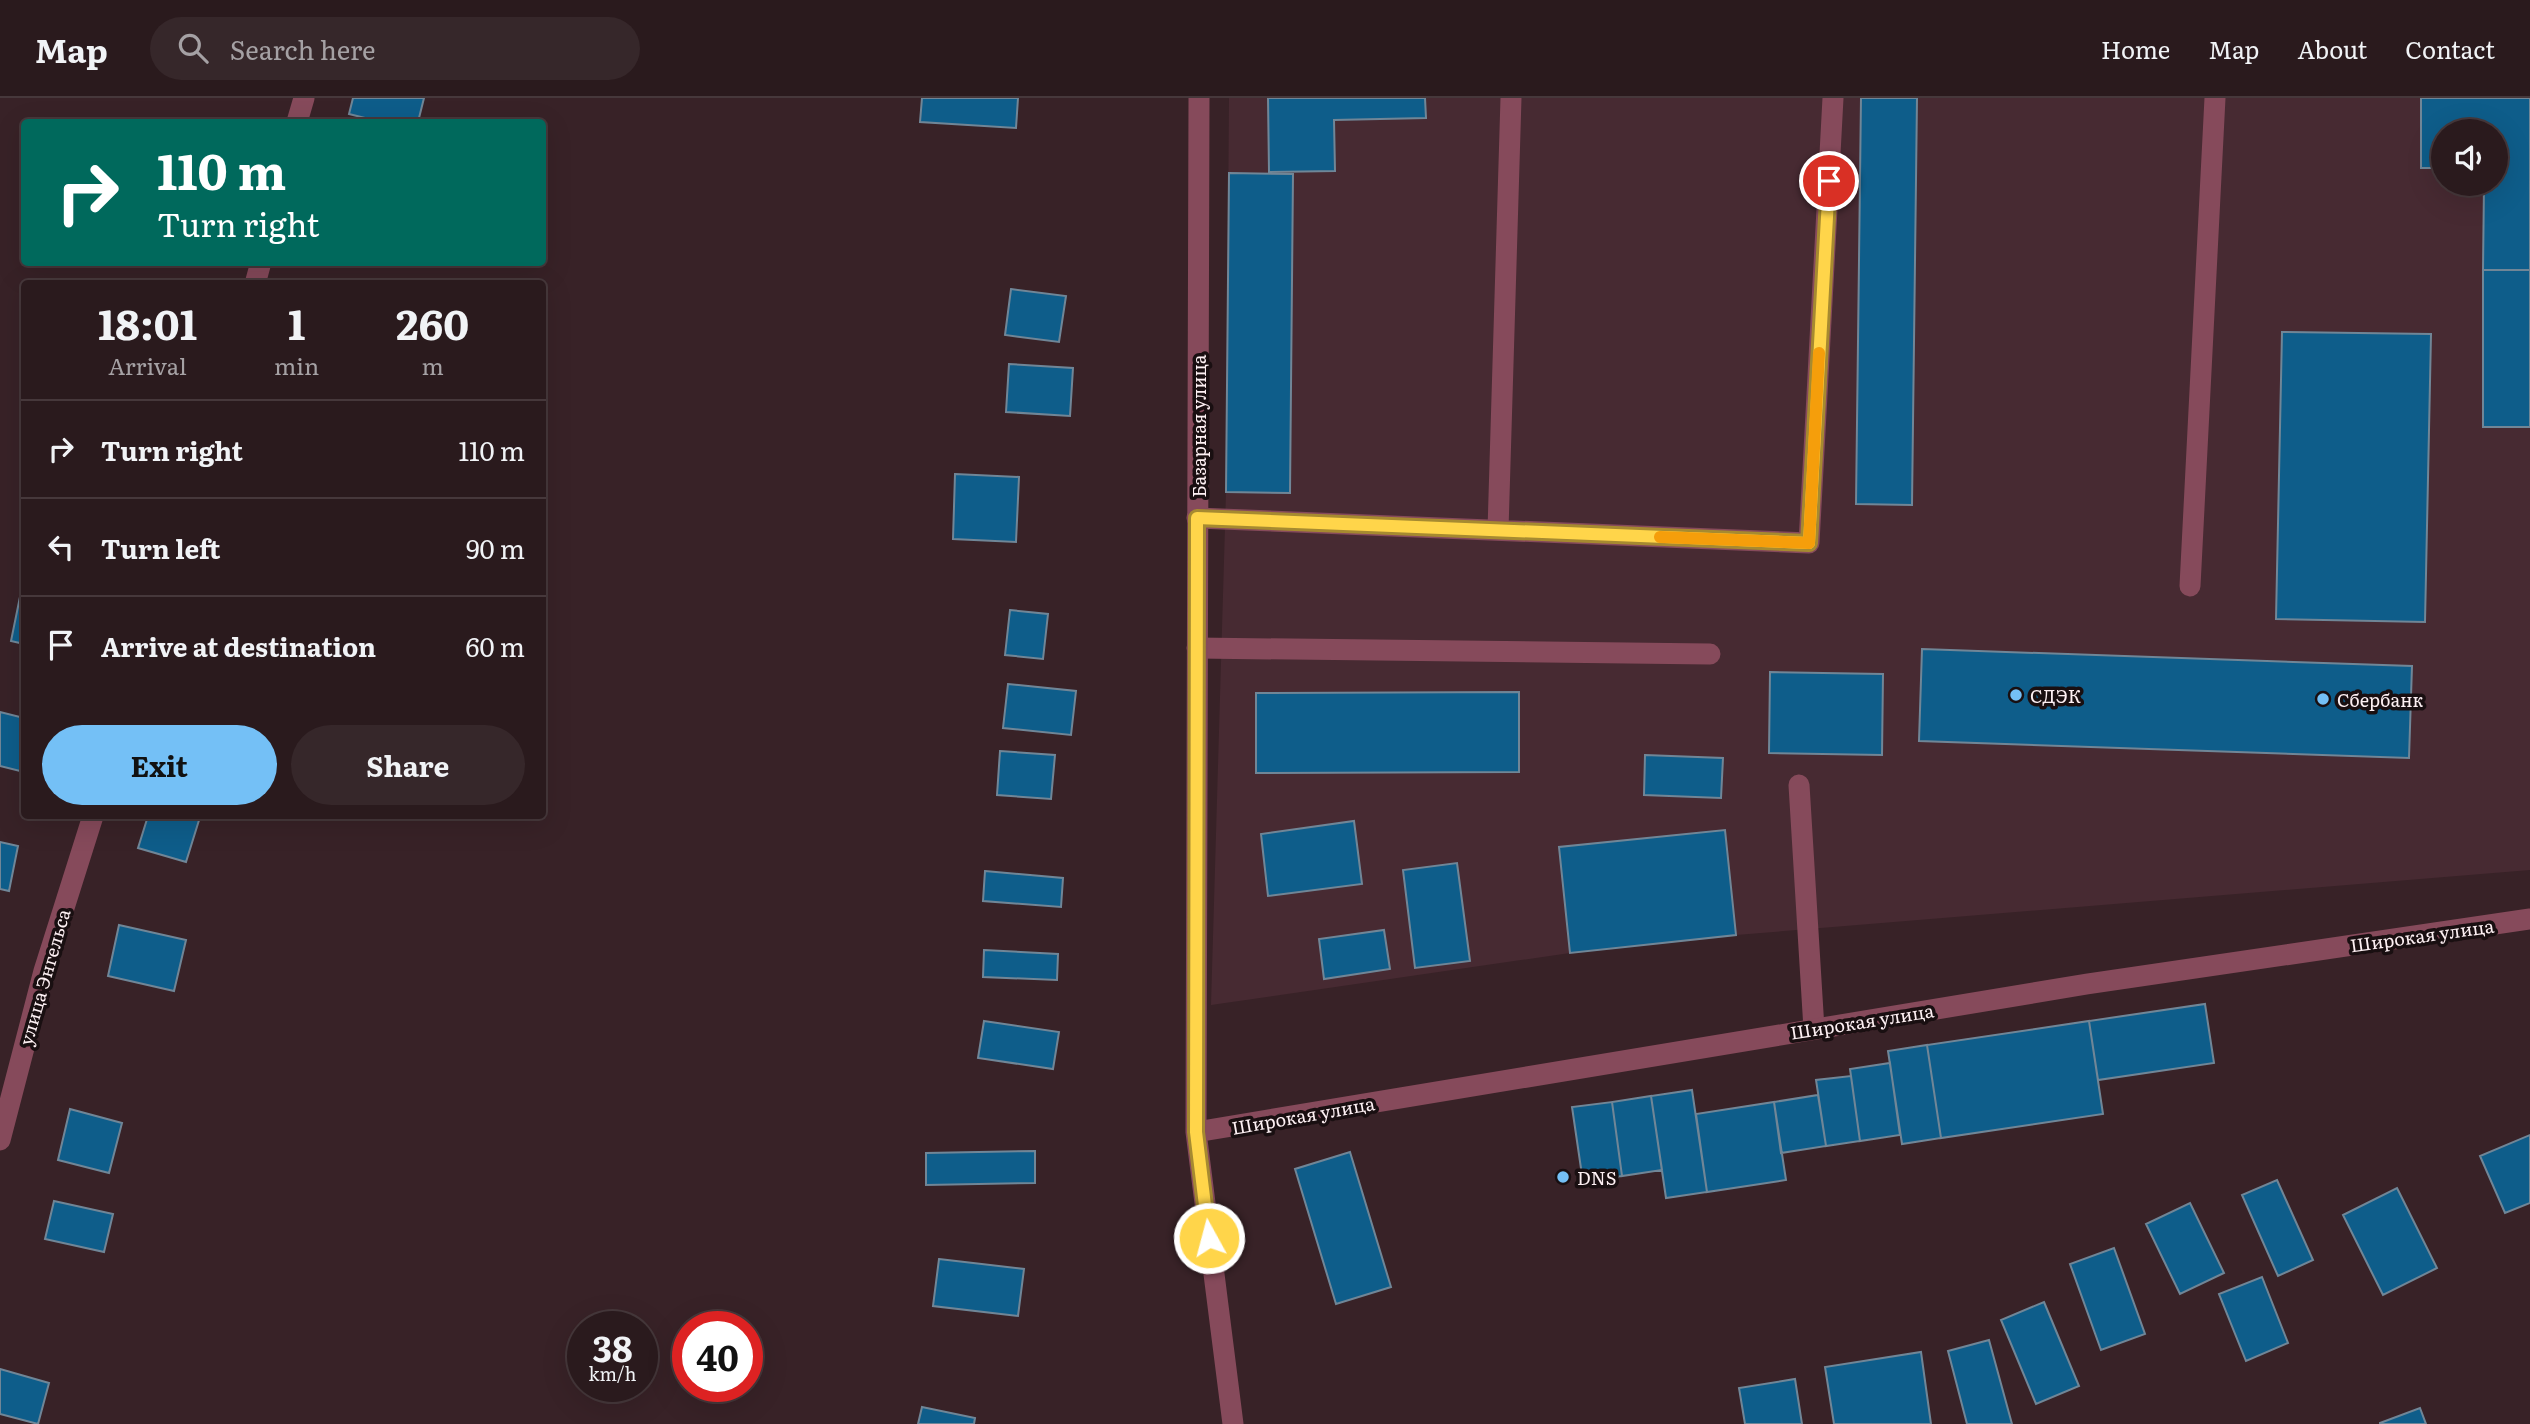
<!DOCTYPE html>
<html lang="en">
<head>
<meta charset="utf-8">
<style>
  body { margin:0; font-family:Literata,serif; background:#36272a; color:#f1f3f6; height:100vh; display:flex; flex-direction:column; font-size:26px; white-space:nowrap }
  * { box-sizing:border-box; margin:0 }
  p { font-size:23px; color:#a5a1a4 }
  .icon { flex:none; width:38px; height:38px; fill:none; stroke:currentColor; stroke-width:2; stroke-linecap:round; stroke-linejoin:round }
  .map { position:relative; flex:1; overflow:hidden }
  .sheet { position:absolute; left:21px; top:182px; width:525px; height:539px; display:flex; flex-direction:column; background:#2a1a1d; border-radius:7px; box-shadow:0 7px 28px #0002,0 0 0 2px #46383b }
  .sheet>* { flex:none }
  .banner { position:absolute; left:21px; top:21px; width:525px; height:147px; border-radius:7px; box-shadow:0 7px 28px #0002,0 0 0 2px #46383b; background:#00695c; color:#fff; overflow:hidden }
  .fabs { position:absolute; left:2431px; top:21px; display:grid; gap:14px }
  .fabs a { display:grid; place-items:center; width:77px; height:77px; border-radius:50%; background:#2a1a1d; box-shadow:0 7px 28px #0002,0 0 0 2px #46383b; font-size:35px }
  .speed { position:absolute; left:567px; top:1213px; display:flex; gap:14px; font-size:35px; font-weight:700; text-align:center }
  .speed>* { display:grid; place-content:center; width:91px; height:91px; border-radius:50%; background:#2a1a1d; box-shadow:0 7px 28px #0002,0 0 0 2px #46383b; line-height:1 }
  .speed small { font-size:18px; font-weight:400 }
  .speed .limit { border:10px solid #d22; background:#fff; color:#111 }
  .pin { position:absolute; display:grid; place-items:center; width:60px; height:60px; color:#fff; margin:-30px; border:4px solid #fff; border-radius:50%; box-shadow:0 2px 7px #0007 }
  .me { position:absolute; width:77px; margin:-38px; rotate:353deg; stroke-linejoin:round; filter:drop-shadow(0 0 5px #0008) }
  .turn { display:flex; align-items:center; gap:24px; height:147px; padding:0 21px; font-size:32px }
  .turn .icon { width:91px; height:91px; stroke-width:2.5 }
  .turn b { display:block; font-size:49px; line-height:60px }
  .eta { display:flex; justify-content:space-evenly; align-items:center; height:119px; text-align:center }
  .eta b { font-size:42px; font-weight:700; line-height:49px }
  .button { display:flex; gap:14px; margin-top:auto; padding:14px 21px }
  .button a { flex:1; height:80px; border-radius:42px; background:#74c0f6; color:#111; font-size:28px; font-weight:700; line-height:80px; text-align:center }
  .button a+a { background:#36272a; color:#f1f3f6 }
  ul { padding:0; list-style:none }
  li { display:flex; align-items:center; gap:21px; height:98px; padding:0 21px; border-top:2px solid #46383b }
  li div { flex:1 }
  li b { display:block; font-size:26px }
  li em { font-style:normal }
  header { display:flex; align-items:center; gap:42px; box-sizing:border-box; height:98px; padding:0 35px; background:#2a1a1d; border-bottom:2px solid #46383b }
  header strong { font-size:33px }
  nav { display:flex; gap:38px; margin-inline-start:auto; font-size:24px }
  .search { width:490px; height:63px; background:#36272a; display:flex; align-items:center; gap:18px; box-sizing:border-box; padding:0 24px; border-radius:38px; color:#a5a1a4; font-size:26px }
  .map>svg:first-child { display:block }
  .built { fill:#472a32; fill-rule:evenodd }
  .building { fill:#0e5d8a; stroke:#708697; stroke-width:2 }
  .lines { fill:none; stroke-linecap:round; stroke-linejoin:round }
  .service { stroke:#864a5b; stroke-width:21 }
  .minor { stroke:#864a5b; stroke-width:21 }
  .tertiary { stroke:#864a5b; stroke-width:21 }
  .route-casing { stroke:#a68a30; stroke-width:18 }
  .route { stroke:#ffd54a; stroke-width:12 }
  .slow { stroke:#f59e0b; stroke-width:12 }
  .poi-dot { fill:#74c0f6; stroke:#190f11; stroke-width:2.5 }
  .labels { text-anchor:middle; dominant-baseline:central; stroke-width:7; stroke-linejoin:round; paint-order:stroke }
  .street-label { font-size:18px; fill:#fdf0f3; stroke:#190f11 }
  .poi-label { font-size:18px; fill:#fdf0f3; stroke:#190f11; text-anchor:start }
</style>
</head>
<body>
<header>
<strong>Map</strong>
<div class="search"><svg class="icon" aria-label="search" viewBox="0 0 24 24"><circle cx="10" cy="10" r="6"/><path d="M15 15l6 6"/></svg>Search here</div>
<nav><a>Home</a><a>Map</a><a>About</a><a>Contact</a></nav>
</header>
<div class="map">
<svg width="2530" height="1326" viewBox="0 0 2530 1326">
  <rect width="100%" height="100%" fill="#382227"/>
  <path class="built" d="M 1229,0 L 2530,0 L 2530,772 L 1736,837 L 1570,855 L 1211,907 L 1226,394 ZM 2443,33 L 2496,33 L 2496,86 L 2443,86 Z"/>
  <path class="building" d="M 353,0 L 424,0 L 418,24 L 381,24 L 349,16 Z
    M 922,0 L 1018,0 L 1016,30 L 920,24 Z
    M 1268,0 L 1425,0 L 1426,20 L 1334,22 L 1335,73 L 1269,74 Z
    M 1861,0 L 1917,0 L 1912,407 L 1856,406 Z
    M 2421,0 L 2530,0 L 2530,172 L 2483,172 L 2484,86 L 2496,86 L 2496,33 L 2443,33 L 2443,70 L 2421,70 Z
    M 1229,75 L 1293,76 L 1290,395 L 1226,394 Z
    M 2483,172 L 2530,172 L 2530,329 L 2483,329 Z
    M 1011,191 L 1066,198 L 1059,244 L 1005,237 Z
    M 2282,234 L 2431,236 L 2425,524 L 2276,521 Z
    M 1009,266 L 1073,270 L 1070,318 L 1006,314 Z
    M 955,376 L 1019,379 L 1016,444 L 953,441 Z
    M 22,489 L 24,489 L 24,546 L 11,543 Z
    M 1010,512 L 1048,516 L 1043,561 L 1005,557 Z
    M 1922,551 L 2412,568 L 2409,660 L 1919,643 Z
    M 1770,574 L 1883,576 L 1882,657 L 1769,655 Z
    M 1008,586 L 1076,593 L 1071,637 L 1003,630 Z
    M 1519,594 L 1519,674 L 1256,675 L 1256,595 Z
    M 0,614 L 24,620 L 24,674 L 0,668 Z
    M 1000,653 L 1055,657 L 1051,701 L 997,697 Z
    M 1645,657 L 1723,660 L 1721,700 L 1644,697 Z
    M 148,718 L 200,719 L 186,764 L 138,750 Z
    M 1354,723 L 1362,786 L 1268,798 L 1261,736 Z
    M 1725,732 L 1736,837 L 1570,855 L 1559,749 Z
    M 0,744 L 18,748 L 9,793 L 0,791 Z
    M 1457,765 L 1470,863 L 1415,870 L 1403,772 Z
    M 985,773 L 1063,780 L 1061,809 L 983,803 Z
    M 119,827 L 186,842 L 174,893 L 108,878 Z
    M 1384,832 L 1390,871 L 1324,881 L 1319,841 Z
    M 984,852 L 1058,856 L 1057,882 L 983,879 Z
    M 2205,906 L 2214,965 L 2098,982 L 2089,923 Z
    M 984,923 L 1059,934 L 1053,971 L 978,960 Z
    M 2089,923 L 2103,1016 L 1941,1040 L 1927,947 Z
    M 1927,947 L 1941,1040 L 1902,1046 L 1888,953 Z
    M 1890,965 L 1900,1037 L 1860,1043 L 1850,971 Z
    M 1851,978 L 1860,1043 L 1826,1048 L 1816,982 Z
    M 1692,992 L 1707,1094 L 1666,1100 L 1651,998 Z
    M 1818,997 L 1826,1048 L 1781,1055 L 1774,1004 Z
    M 1651,998 L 1662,1072 L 1622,1078 L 1612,1004 Z
    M 1612,1004 L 1622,1078 L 1583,1084 L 1572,1009 Z
    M 1774,1004 L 1786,1082 L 1707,1094 L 1696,1016 Z
    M 70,1011 L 122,1025 L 109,1075 L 58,1062 Z
    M 2530,1037 L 2530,1105 L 2505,1115 L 2480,1058 Z
    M 1035,1053 L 1035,1085 L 926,1087 L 926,1055 Z
    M 1350,1054 L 1391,1189 L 1336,1206 L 1295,1071 Z
    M 2277,1082 L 2313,1162 L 2278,1178 L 2242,1097 Z
    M 2397,1090 L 2437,1170 L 2383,1197 L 2343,1117 Z
    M 54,1103 L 113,1116 L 104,1154 L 45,1141 Z
    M 2190,1105 L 2224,1175 L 2180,1196 L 2146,1126 Z
    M 2114,1150 L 2145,1236 L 2101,1252 L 2070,1166 Z
    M 939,1161 L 1024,1171 L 1018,1218 L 933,1208 Z
    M 2262,1179 L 2288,1245 L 2246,1263 L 2219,1196 Z
    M 2044,1204 L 2079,1288 L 2036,1306 L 2001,1222 Z
    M 1989,1242 L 2012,1326 L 1967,1326 L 1948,1253 Z
    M 1921,1254 L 1931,1326 L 1834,1326 L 1825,1269 Z
    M 0,1271 L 49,1285 L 38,1326 L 0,1316 Z
    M 1795,1281 L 1802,1326 L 1745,1326 L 1739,1290 Z
    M 922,1309 L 975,1320 L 974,1326 L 918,1326 Z
    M 2420,1310 L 2426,1326 L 2380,1326 L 2380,1325 Z"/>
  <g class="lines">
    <path class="service" d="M 1197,420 L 1809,445 L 1833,0
      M 1498,432 L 1511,0
      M 2190,488 L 2215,0
      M 1197,550 L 1710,556
      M 1799,687 L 1814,931"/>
    <path class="minor" d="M 297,24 L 304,0
      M 255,186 L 261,164
      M 0,1042 L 44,873 L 93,718"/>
    <path class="tertiary" d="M 1199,0 L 1196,1034 L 1233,1326
      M 1196,1034 L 2087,886 L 2530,821"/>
  </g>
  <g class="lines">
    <defs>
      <path id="route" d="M 1209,1140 L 1196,1034 L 1197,420 L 1809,445 L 1829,83"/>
    </defs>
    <use href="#route" class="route-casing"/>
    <use href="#route" class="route"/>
    <path class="slow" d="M 1660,439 L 1809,445 L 1819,255"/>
  </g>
  <g class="poi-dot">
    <circle cx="2016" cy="597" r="7"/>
    <circle cx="2323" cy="601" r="7"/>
    <circle cx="1563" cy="1079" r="7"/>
  </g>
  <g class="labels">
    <g class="street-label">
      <text transform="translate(1198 328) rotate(-90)">Базарная улица</text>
      <text transform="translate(2422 837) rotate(-8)">Широкая улица</text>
      <text transform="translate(44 879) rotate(-74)">улица Энгельса</text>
      <text transform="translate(1862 923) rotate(-9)">Широкая улица</text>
      <text transform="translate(1303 1017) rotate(-10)">Широкая улица</text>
    </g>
    <g class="poi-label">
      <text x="2030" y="597">СДЭК</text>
      <text x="2337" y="601">Сбербанк</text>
      <text x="1577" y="1079">DNS</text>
    </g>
  </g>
</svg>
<div class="fabs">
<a><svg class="icon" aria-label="sound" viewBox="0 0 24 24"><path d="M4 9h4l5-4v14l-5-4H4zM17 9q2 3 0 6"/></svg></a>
</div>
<div class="speed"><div>38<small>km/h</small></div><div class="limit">40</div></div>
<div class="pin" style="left:1829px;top:83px;background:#d93025"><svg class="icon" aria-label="arrive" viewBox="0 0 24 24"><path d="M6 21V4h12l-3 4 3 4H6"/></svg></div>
<svg class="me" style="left:1209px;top:1140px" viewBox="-20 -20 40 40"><circle r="17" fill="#ffd54a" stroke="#fff" stroke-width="3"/><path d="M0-11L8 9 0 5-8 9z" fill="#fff"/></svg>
<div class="banner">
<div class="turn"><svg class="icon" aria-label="right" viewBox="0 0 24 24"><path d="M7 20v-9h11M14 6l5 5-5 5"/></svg><div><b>110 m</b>Turn right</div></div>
</div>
<section class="sheet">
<div class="eta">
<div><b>18:01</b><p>Arrival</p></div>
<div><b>1</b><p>min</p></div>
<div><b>260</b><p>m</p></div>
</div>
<ul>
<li><svg class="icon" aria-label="right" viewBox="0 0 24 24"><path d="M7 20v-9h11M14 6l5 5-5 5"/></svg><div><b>Turn right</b></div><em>110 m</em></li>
<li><svg class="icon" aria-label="left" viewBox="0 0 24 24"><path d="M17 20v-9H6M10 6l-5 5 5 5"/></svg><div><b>Turn left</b></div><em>90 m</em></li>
<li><svg class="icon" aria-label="arrive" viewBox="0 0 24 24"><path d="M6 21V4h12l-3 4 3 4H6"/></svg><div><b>Arrive at destination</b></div><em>60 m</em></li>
</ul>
<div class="button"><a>Exit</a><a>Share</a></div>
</section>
</div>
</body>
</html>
